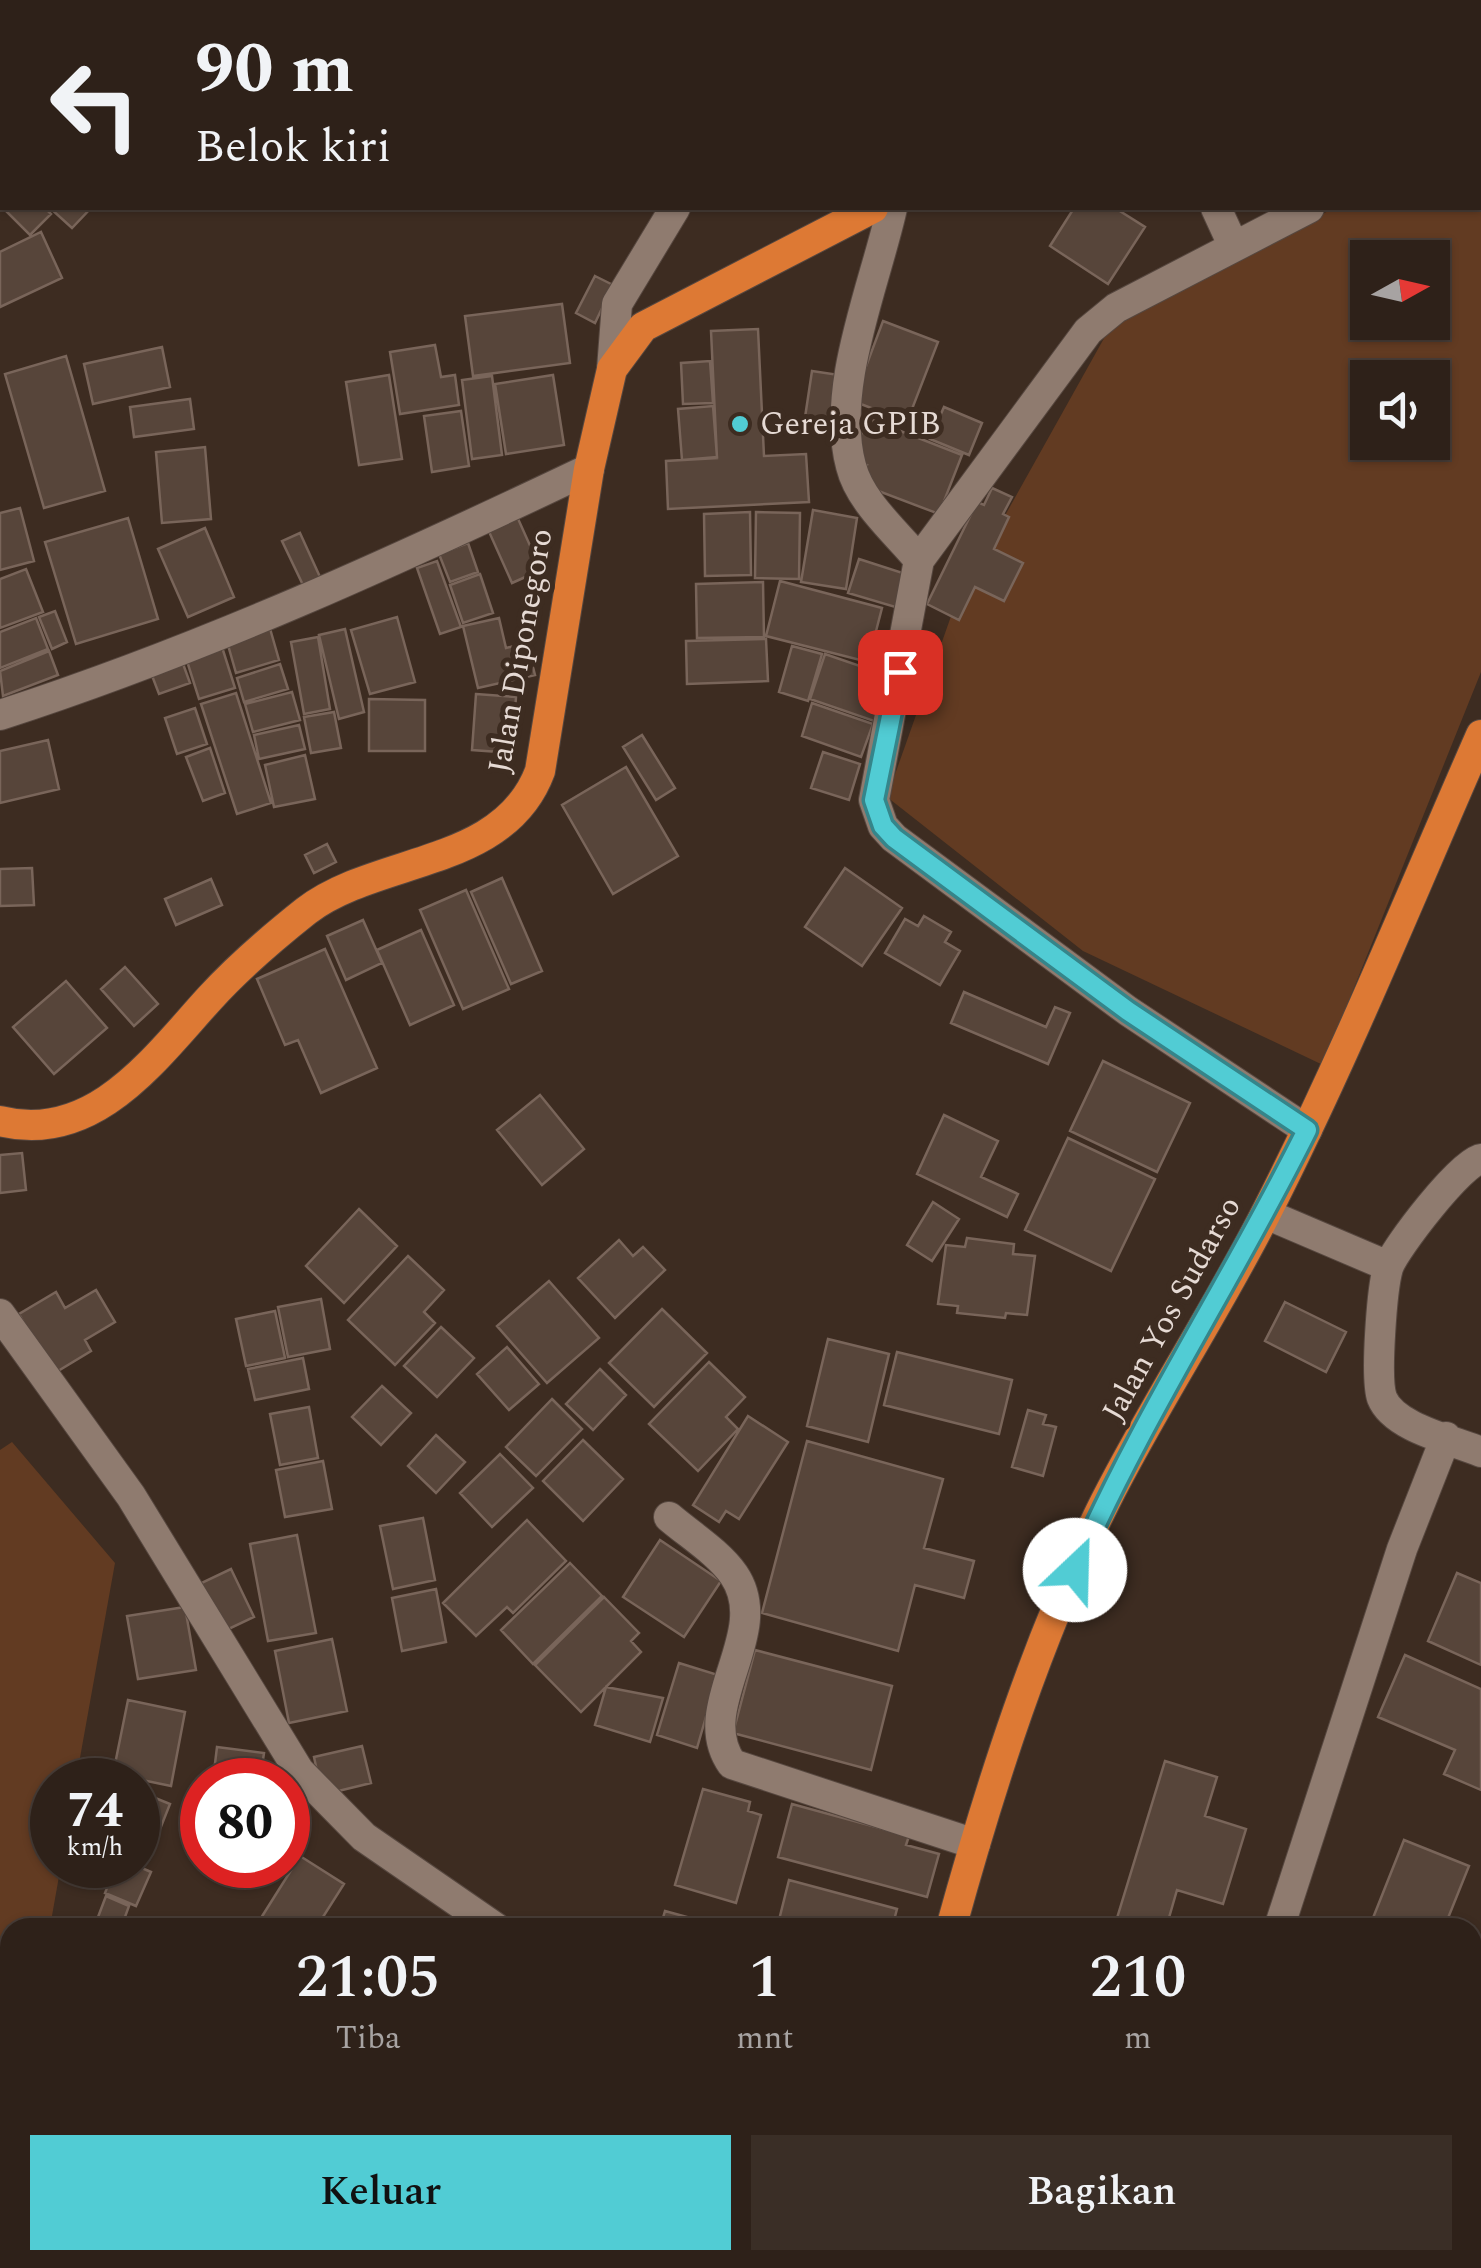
<!DOCTYPE html>
<html lang="id">
<head>
<meta charset="utf-8">
<style>
  body { margin:0; font-family:Spectral,serif; background:#3a2e26; color:#f1f3f6; height:100vh; display:flex; flex-direction:column; font-size:38px; white-space:nowrap }
  * { box-sizing:border-box; margin:0 }
  p { font-size:32px; color:#a7a3a2 }
  .icon { flex:none; width:55px; height:55px; fill:none; stroke:currentColor; stroke-width:2; stroke-linecap:round; stroke-linejoin:round }
  .map { position:relative; flex:1; overflow:hidden }
  .details { position:absolute; left:0px; top:1918px; width:1482px; height:352px; display:flex; flex-direction:column; background:#2e2119; border-radius:30px 30px 0 0; box-shadow:0 2px 8px #0004,0 0 0 2px #493e38 }
  .details>* { flex:none }
  .top-card { position:absolute; left:0px; top:0px; width:1482px; height:210px; box-shadow:0 2px 8px #0004,0 0 0 2px #493e38; background:#2e2119; color:#f1f3f6; overflow:hidden }
  .needle { width:65px; rotate:82deg }
  .tools { position:absolute; left:1350px; top:240px; display:grid; gap:20px }
  .tools a { display:grid; place-items:center; width:100px; height:100px; border-radius:0px; background:#2e2119; box-shadow:0 2px 8px #0004,0 0 0 2px #493e38; font-size:50px }
  .speed { position:absolute; left:30px; top:1758px; display:flex; gap:20px; font-size:50px; font-weight:700; text-align:center }
  .speed>* { display:grid; place-content:center; width:130px; height:130px; border-radius:50%; background:#2e2119; box-shadow:0 2px 8px #0004,0 0 0 2px #493e38; line-height:1 }
  .speed small { font-size:25px; font-weight:400 }
  .speed .limit { border:15px solid #d22; background:#fff; color:#111 }
  .pin { position:absolute; display:grid; place-items:center; width:85px; height:85px; color:#fff; margin:-42px; border-radius:20px; box-shadow:0 5px 15px #0006 }
  .me { position:absolute; width:110px; margin:-55px; rotate:24deg; stroke-linejoin:round; filter:drop-shadow(0 0 8px #0008) }
  .turn { display:flex; align-items:center; gap:35px; height:210px; padding:0 30px; font-size:45px }
  .turn .icon { width:130px; height:130px; stroke-width:2.5 }
  .turn b { display:block; font-size:70px; line-height:85px }
  .eta { display:flex; justify-content:space-evenly; align-items:center; height:170px; text-align:center }
  .eta b { font-size:60px; font-weight:600; line-height:70px }
  .primary-button { display:flex; gap:20px; margin-top:auto; padding:20px 30px }
  .primary-button a { flex:1; height:115px; border-radius:0px; background:#51ccd4; color:#111; font-size:40px; font-weight:600; line-height:115px; text-align:center }
  .primary-button a+a { background:#3a2e26; color:#f1f3f6 }
  .map>svg:first-child { display:block }
  .green { fill:#623b22; fill-rule:evenodd }
  .building { fill:#57453a; stroke:#79655a; stroke-width:2.5 }
  .lines { fill:none; stroke-linecap:round; stroke-linejoin:round }
  .minor-casing { stroke:#56473f; stroke-width:32 }
  .highway-casing { stroke:#56473f; stroke-width:32 }
  .minor { stroke:#8f7b6f; stroke-width:30 }
  .highway { stroke:#dd7934; stroke-width:30 }
  .route-casing { stroke:#35858a; stroke-width:25 }
  .route { stroke:#51ccd4; stroke-width:18 }
  .poi-dot { fill:#51ccd4; stroke:#3d2c21; stroke-width:4 }
  .labels { text-anchor:middle; dominant-baseline:central; stroke-width:10; stroke-linejoin:round; paint-order:stroke }
  .poi-label { font-size:32px; fill:#e6dad4; stroke:#3d2c21; text-anchor:start }
  .street-label { font-size:32px; fill:#e6dad4; stroke:#3d2c21 }
</style>
</head>
<body>
<div class="map">
<svg width="1481" height="2268" viewBox="0 0 1481 2268">
  <rect width="100%" height="100%" fill="#3d2c21"/>
  <path class="green" d="M 1481,136 L 1481,672 L 1323,1065 L 1083,951 L 887,797 L 955,605 L 1112,324 L 1334,208 L 1480,208 ZM 1368,258 L 1432,258 L 1432,322 L 1368,322 ZM 1368,378 L 1432,378 L 1432,442 L 1368,442 Z
    M 12,1442 L 115,1563 L 76,1780 L 52,1780 L 52,1865 L 61,1865 L 50,1927 L 10,1928 L 10,2150 L 0,2206 L 0,1450 Z"/>
  <path class="building" d="M 2,191 L 2,208 L 45,208 L 51,214 L 30,235 L 0,205 Z
    M 50,208 L 91,208 L 72,228 Z
    M 1074,208 L 1115,208 L 1145,227 L 1108,284 L 1050,246 Z
    M 41,232 L 62,278 L 0,307 L 0,252 Z
    M 595,276 L 613,285 L 595,323 L 576,313 Z
    M 562,304 L 570,363 L 473,376 L 465,316 Z
    M 883,321 L 938,342 L 907,422 L 853,401 Z
    M 758,329 L 764,456 L 806,454 L 809,502 L 668,509 L 666,461 L 717,458 L 711,331 Z
    M 435,345 L 441,377 L 455,375 L 459,405 L 400,414 L 390,352 Z
    M 162,347 L 170,387 L 93,404 L 84,364 Z
    M 66,356 L 105,491 L 44,508 L 5,374 Z
    M 710,361 L 713,403 L 683,404 L 681,363 Z
    M 812,371 L 839,375 L 831,429 L 804,424 Z
    M 389,375 L 402,459 L 359,465 L 346,382 Z
    M 553,375 L 564,445 L 506,454 L 495,384 Z
    M 492,376 L 502,455 L 472,459 L 462,380 Z
    M 190,399 L 194,429 L 134,437 L 130,407 Z
    M 713,406 L 717,457 L 682,460 L 678,409 Z
    M 944,407 L 982,423 L 969,455 L 930,439 Z
    M 461,411 L 469,466 L 432,472 L 424,416 Z
    M 867,418 L 962,455 L 939,514 L 860,484 L 867,465 L 852,459 Z
    M 205,447 L 211,519 L 162,523 L 156,452 Z
    M 992,488 L 1012,497 L 1003,514 L 1009,517 L 994,549 L 1023,563 L 1004,601 L 975,587 L 959,620 L 927,604 L 977,502 L 984,505 Z
    M 20,508 L 34,561 L 0,570 L 0,513 Z
    M 813,510 L 857,518 L 846,589 L 801,582 Z
    M 515,512 L 541,570 L 512,583 L 486,525 Z
    M 750,512 L 751,575 L 705,576 L 704,514 Z
    M 756,512 L 800,513 L 799,579 L 755,578 Z
    M 128,518 L 158,619 L 76,644 L 45,542 Z
    M 205,528 L 234,597 L 188,617 L 158,549 Z
    M 300,533 L 320,577 L 303,585 L 282,541 Z
    M 468,543 L 478,572 L 450,582 L 439,554 Z
    M 859,559 L 912,576 L 902,609 L 848,593 Z
    M 437,561 L 461,627 L 440,634 L 417,568 Z
    M 26,569 L 43,612 L 0,628 L 0,579 Z
    M 480,574 L 493,613 L 463,623 L 450,585 Z
    M 780,581 L 882,608 L 868,662 L 766,636 Z
    M 763,582 L 764,637 L 697,638 L 696,584 Z
    M 55,611 L 67,642 L 52,649 L 39,617 Z
    M 397,617 L 415,682 L 370,694 L 351,630 Z
    M 36,618 L 48,649 L 0,668 L 0,632 Z
    M 499,618 L 506,648 L 527,643 L 535,675 L 478,688 L 463,626 Z
    M 269,625 L 279,660 L 236,673 L 226,638 Z
    M 345,629 L 364,712 L 339,719 L 319,635 Z
    M 318,637 L 330,709 L 304,714 L 291,642 Z
    M 766,639 L 768,681 L 687,684 L 686,641 Z
    M 792,646 L 822,654 L 808,701 L 779,692 Z
    M 222,647 L 235,688 L 199,699 L 186,658 Z
    M 49,651 L 58,675 L 3,696 L 0,671 Z
    M 825,654 L 889,676 L 874,721 L 810,699 Z
    M 182,661 L 190,683 L 159,694 L 151,673 Z
    M 280,664 L 288,689 L 244,702 L 237,678 Z
    M 292,692 L 300,720 L 253,732 L 245,704 Z
    M 236,693 L 271,803 L 237,814 L 201,704 Z
    M 476,694 L 516,697 L 512,753 L 472,750 Z
    M 369,699 L 425,700 L 425,751 L 369,751 Z
    M 812,703 L 873,724 L 861,757 L 802,736 Z
    M 195,708 L 207,744 L 177,754 L 165,718 Z
    M 334,712 L 341,748 L 311,753 L 304,717 Z
    M 299,725 L 305,749 L 259,759 L 254,735 Z
    M 642,735 L 675,788 L 656,800 L 623,747 Z
    M 48,740 L 59,789 L 0,803 L 0,751 Z
    M 210,748 L 225,793 L 203,801 L 186,757 Z
    M 823,752 L 860,764 L 849,800 L 811,788 Z
    M 305,755 L 315,799 L 274,807 L 265,765 Z
    M 626,767 L 678,856 L 613,894 L 562,805 Z
    M 327,844 L 336,862 L 314,873 L 305,855 Z
    M 32,868 L 34,905 L 0,906 L 0,869 Z
    M 845,868 L 902,908 L 862,966 L 805,927 Z
    M 502,878 L 542,971 L 511,984 L 471,892 Z
    M 211,879 L 222,905 L 176,925 L 165,899 Z
    M 466,890 L 509,989 L 463,1009 L 420,910 Z
    M 924,916 L 951,932 L 945,942 L 960,951 L 940,985 L 885,953 L 905,919 L 918,926 Z
    M 363,920 L 382,963 L 346,980 L 327,936 Z
    M 421,930 L 454,1005 L 410,1025 L 377,950 Z
    M 325,949 L 377,1068 L 321,1093 L 298,1040 L 285,1045 L 257,979 Z
    M 125,967 L 158,1004 L 134,1026 L 101,989 Z
    M 66,981 L 107,1028 L 54,1074 L 13,1027 Z
    M 964,992 L 1046,1027 L 1055,1007 L 1070,1013 L 1048,1064 L 951,1023 Z
    M 1103,1061 L 1190,1103 L 1157,1172 L 1070,1131 Z
    M 540,1095 L 584,1149 L 542,1185 L 497,1130 Z
    M 944,1115 L 998,1141 L 981,1177 L 1018,1194 L 1007,1217 L 917,1174 Z
    M 1068,1138 L 1155,1179 L 1111,1271 L 1025,1230 Z
    M 22,1153 L 26,1190 L 0,1193 L 0,1155 Z
    M 933,1202 L 959,1219 L 932,1261 L 907,1245 Z
    M 359,1209 L 397,1246 L 344,1303 L 306,1266 Z
    M 967,1238 L 1014,1244 L 1013,1254 L 1035,1256 L 1027,1315 L 1006,1313 L 1005,1318 L 957,1313 L 958,1306 L 938,1304 L 946,1245 L 965,1247 Z
    M 619,1240 L 633,1256 L 643,1247 L 665,1270 L 615,1318 L 578,1278 Z
    M 408,1256 L 444,1290 L 424,1312 L 435,1323 L 395,1365 L 348,1320 Z
    M 549,1281 L 599,1338 L 547,1383 L 497,1326 Z
    M 96,1290 L 115,1322 L 85,1340 L 91,1351 L 53,1374 L 19,1314 L 56,1292 L 65,1308 Z
    M 321,1299 L 330,1349 L 288,1357 L 278,1307 Z
    M 1285,1302 L 1346,1332 L 1326,1372 L 1265,1341 Z
    M 662,1309 L 707,1353 L 654,1407 L 609,1363 Z
    M 275,1311 L 285,1358 L 246,1366 L 236,1319 Z
    M 441,1327 L 474,1358 L 437,1397 L 404,1366 Z
    M 828,1339 L 889,1354 L 868,1442 L 807,1426 Z
    M 507,1347 L 539,1384 L 509,1410 L 477,1374 Z
    M 897,1352 L 1012,1380 L 999,1434 L 884,1405 Z
    M 303,1358 L 309,1389 L 255,1400 L 248,1369 Z
    M 709,1362 L 745,1397 L 726,1417 L 738,1429 L 698,1471 L 649,1424 Z
    M 600,1369 L 626,1395 L 593,1430 L 566,1404 Z
    M 382,1386 L 411,1413 L 381,1445 L 352,1417 Z
    M 552,1399 L 582,1429 L 536,1476 L 506,1447 Z
    M 309,1407 L 318,1458 L 280,1465 L 270,1414 Z
    M 1028,1410 L 1046,1415 L 1043,1424 L 1056,1427 L 1043,1476 L 1012,1467 Z
    M 748,1416 L 788,1442 L 739,1519 L 726,1511 L 719,1522 L 693,1505 Z
    M 436,1435 L 465,1462 L 436,1493 L 408,1466 Z
    M 583,1440 L 623,1479 L 583,1521 L 543,1481 Z
    M 807,1441 L 943,1479 L 924,1548 L 974,1561 L 964,1598 L 915,1585 L 898,1651 L 762,1613 Z
    M 500,1454 L 533,1488 L 492,1527 L 460,1493 Z
    M 323,1461 L 332,1509 L 285,1517 L 276,1470 Z
    M 423,1518 L 435,1580 L 393,1589 L 380,1526 Z
    M 527,1520 L 566,1561 L 513,1613 L 507,1607 L 476,1636 L 443,1603 Z
    M 297,1535 L 316,1633 L 268,1641 L 250,1544 Z
    M 660,1540 L 721,1581 L 684,1637 L 623,1597 Z
    M 570,1563 L 602,1596 L 533,1664 L 501,1630 Z
    M 231,1569 L 254,1617 L 218,1634 L 195,1586 Z
    M 1457,1573 L 1481,1583 L 1481,1665 L 1428,1641 Z
    M 436,1589 L 446,1642 L 402,1651 L 392,1598 Z
    M 604,1597 L 639,1633 L 631,1641 L 641,1652 L 581,1712 L 535,1665 Z
    M 185,1607 L 196,1670 L 138,1679 L 127,1616 Z
    M 332,1639 L 347,1711 L 289,1723 L 275,1651 Z
    M 755,1650 L 892,1686 L 871,1770 L 733,1733 Z
    M 1405,1655 L 1481,1689 L 1481,1790 L 1444,1774 L 1455,1750 L 1378,1717 Z
    M 679,1663 L 718,1675 L 697,1748 L 657,1735 Z
    M 606,1687 L 663,1698 L 650,1742 L 595,1725 Z
    M 128,1700 L 185,1712 L 171,1786 L 113,1774 Z
    M 362,1746 L 371,1783 L 322,1795 L 314,1757 Z
    M 217,1747 L 264,1753 L 260,1780 L 213,1780 Z
    M 1165,1761 L 1217,1777 L 1205,1816 L 1246,1829 L 1223,1904 L 1177,1890 L 1166,1928 L 1114,1928 Z
    M 703,1789 L 750,1802 L 748,1811 L 761,1815 L 736,1903 L 675,1885 Z
    M 138,1791 L 170,1804 L 149,1857 L 138,1853 Z
    M 792,1804 L 909,1836 L 906,1845 L 939,1854 L 927,1897 L 778,1857 Z
    M 1404,1840 L 1469,1866 L 1444,1928 L 1369,1928 Z
    M 300,1856 L 344,1884 L 316,1928 L 276,1928 L 261,1918 Z
    M 116,1865 L 135,1865 L 151,1872 L 136,1906 L 105,1893 Z
    M 789,1880 L 897,1909 L 892,1928 L 777,1928 Z
    M 106,1896 L 129,1906 L 121,1928 L 95,1925 Z
    M 665,1911 L 716,1925 L 716,1928 L 660,1928 Z
    M 189,2260 L 239,2260 L 208,2268 L 191,2268 Z
    M 563,2260 L 598,2260 L 595,2268 L 565,2268 L 560,2266 Z
    M 693,2260 L 769,2260 L 765,2268 L 690,2268 Z"/>
  <g class="lines">
    <defs>
      <path id="minor" d="M 510,0 L 511,2
        M 1104,0 L 1105,2
        M 1332,2 L 1337,0
        M 1480,97 L 1481,96
        M 892,208 C 875,285 830,388 851,466 C 860,502 896,532 919,560 L 874,800 L 883,826 L 894,838 L 1128,1011 L 1307,1130
        M 1216,208 L 1233,245
        M 612,369 L 617,304 L 675,208
        M 919,560 L 1088,331 L 1116,308 L 1309,208
        M 0,715 C 204,649 396,561 589,469
        M 1481,1159 C 1463,1160 1394,1249 1388,1268 C 1382,1289 1375,1378 1382,1398 C 1394,1428 1453,1440 1481,1452
        M 1266,1214 L 1388,1266
        M 0,1314 L 131,1496 L 299,1771 L 364,1837 L 496,1928
        M 669,1517 C 690,1535 719,1553 734,1575 C 774,1634 691,1706 732,1764 L 975,1844
        M 1279,1928 L 1402,1549 L 1446,1437
        M 1472,2247 L 1481,2254"/>
      <path id="highway" d="M 1006,2 L 1006,0
        M 0,1121 C 94,1145 155,1058 210,998 C 240,965 272,938 306,911 C 378,856 504,868 540,771 L 589,469 L 612,369 L 643,327 L 873,208
        M 951,1928 C 991,1783 1038,1636 1105,1502 C 1155,1403 1217,1310 1267,1211 C 1346,1056 1411,894 1481,735
        M 854,2268 L 856,2260"/>
    </defs>
    <use href="#minor" class="minor-casing"/>
    <use href="#highway" class="highway-casing"/>
    <use href="#minor" class="minor"/>
    <use href="#highway" class="highway"/>
  </g>
  <g class="lines">
    <defs>
      <path id="route" d="M 900,672 L 874,800 L 883,826 L 894,838 L 1128,1011 L 1307,1130 C 1233,1279 1141,1418 1075,1570"/>
    </defs>
    <use href="#route" class="route-casing"/>
    <use href="#route" class="route"/>
  </g>
  <circle class="poi-dot" cx="740" cy="424" r="10"/>
  <g class="labels">
    <g class="poi-label">
      <text x="760" y="424">Gereja GPIB</text>
    </g>
    <g class="street-label">
      <text transform="translate(521 651) rotate(-80)">Jalan Diponegoro</text>
      <text transform="translate(1172 1309) rotate(-61)">Jalan Yos Sudarso</text>
    </g>
  </g>
</svg>
<div class="tools">
<a><svg class="needle" viewBox="-14 -14 28 28"><path d="M0-13l5 13h-10z" fill="#e53935"/><path d="M0 13l5-13h-10z" fill="#a7a3a2"/></svg></a>
<a><svg class="icon" aria-label="sound" viewBox="0 0 24 24"><path d="M4 9h4l5-4v14l-5-4H4zM17 9q2 3 0 6"/></svg></a>
</div>
<div class="speed"><div>74<small>km/h</small></div><div class="limit">80</div></div>
<div class="pin" style="left:900px;top:672px;background:#d93025"><svg class="icon" aria-label="arrive" viewBox="0 0 24 24"><path d="M6 21V4h12l-3 4 3 4H6"/></svg></div>
<svg class="me" style="left:1075px;top:1570px" viewBox="-20 -20 40 40"><circle r="19" fill="#fff"/><path d="M0-13L10 11 0 6-10 11z" fill="#51ccd4"/></svg>
<div class="top-card">
<div class="turn"><svg class="icon" aria-label="left" viewBox="0 0 24 24"><path d="M17 20v-9H6M10 6l-5 5 5 5"/></svg><div><b>90 m</b>Belok kiri</div></div>
</div>
<section class="details">
<div class="eta">
<div><b>21:05</b><p>Tiba</p></div>
<div><b>1</b><p>mnt</p></div>
<div><b>210</b><p>m</p></div>
</div>
<div class="primary-button"><a>Keluar</a><a>Bagikan</a></div>
</section>
</div>
</body>
</html>
